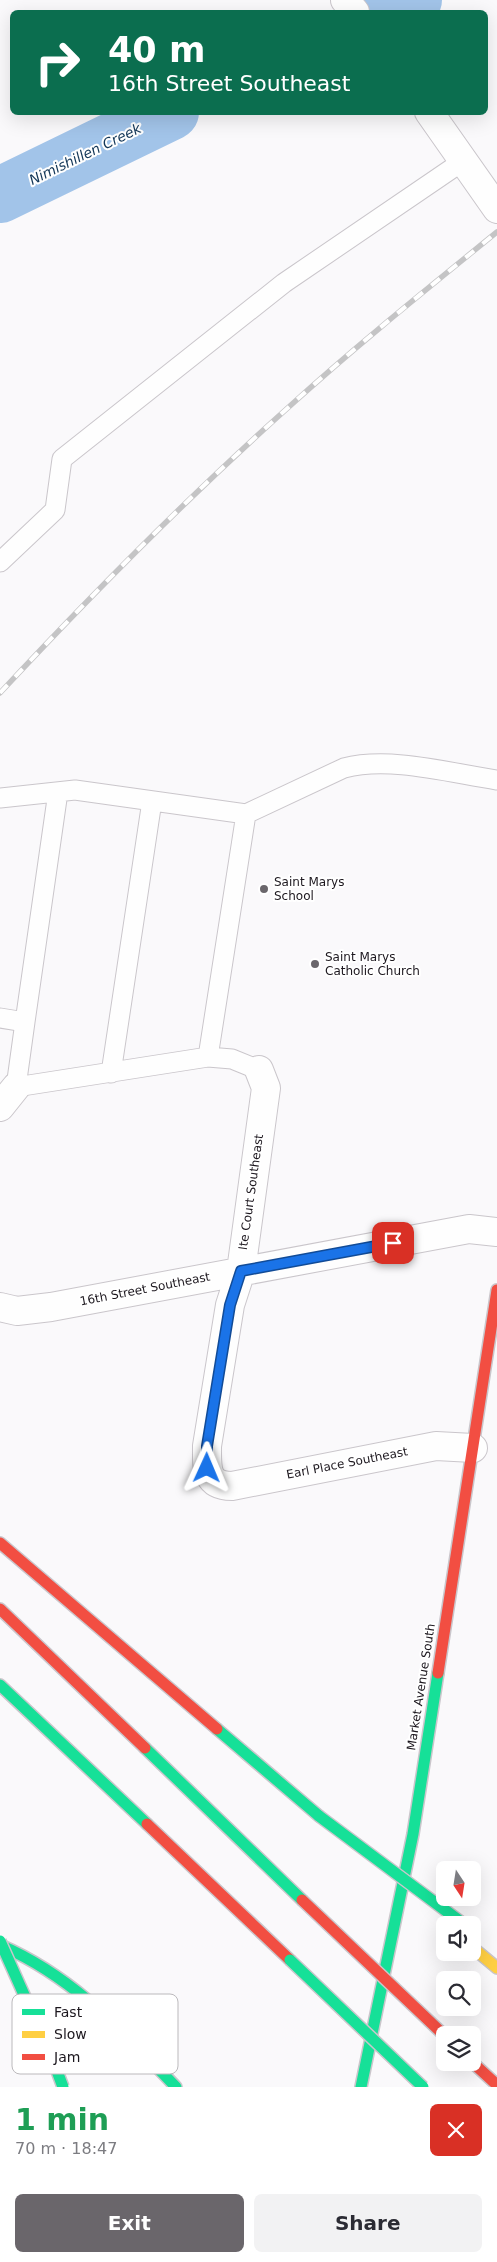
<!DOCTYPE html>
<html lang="en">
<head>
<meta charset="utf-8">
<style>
  body { margin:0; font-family:"DejaVu Sans",sans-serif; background:#f2f2f3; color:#2b2b33; height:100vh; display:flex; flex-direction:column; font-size:19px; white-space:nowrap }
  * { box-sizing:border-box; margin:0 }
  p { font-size:16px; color:#7c7c81 }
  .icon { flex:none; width:28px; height:28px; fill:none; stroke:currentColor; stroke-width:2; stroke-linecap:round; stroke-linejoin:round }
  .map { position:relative; height:2087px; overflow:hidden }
  .sheet { display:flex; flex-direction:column; background:#fff; flex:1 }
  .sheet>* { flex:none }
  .banner { position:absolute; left:10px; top:10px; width:478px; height:105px; border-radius:8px; box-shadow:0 5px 20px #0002; background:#0b6e4f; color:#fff; overflow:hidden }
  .needle { width:32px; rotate:168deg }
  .controls { position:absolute; left:436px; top:1861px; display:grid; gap:10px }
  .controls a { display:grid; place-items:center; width:45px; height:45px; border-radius:8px; background:#fff; box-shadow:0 5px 20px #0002; font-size:25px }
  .pin { position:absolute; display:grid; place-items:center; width:42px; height:42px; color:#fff; margin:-21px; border-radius:10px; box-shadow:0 2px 8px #0006 }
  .me { position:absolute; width:55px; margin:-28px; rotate:1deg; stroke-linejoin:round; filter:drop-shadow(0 0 4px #0008) }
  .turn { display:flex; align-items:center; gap:18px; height:105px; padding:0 15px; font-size:22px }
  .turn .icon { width:65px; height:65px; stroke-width:2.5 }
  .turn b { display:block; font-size:35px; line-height:42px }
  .round { display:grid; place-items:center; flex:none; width:52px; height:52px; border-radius:8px; background:#f2f2f3 }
  .overview { display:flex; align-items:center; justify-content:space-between; height:85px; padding:0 15px }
  h1 { font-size:30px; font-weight:700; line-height:38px; color:#1e9e55 }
  .primary-button { display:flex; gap:10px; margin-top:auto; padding:10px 15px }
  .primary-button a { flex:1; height:58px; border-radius:8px; background:#6a666b; color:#fff; font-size:20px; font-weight:700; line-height:58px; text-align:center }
  .primary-button a+a { background:#f2f2f3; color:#2b2b33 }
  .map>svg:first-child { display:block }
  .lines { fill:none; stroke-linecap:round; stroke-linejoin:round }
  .river { stroke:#a2c4e9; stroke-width:56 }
  .lane-casing { stroke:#cac6cb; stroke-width:21 }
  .street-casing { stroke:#cac6cb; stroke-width:30 }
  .fast-casing { stroke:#cac6cb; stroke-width:14 }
  .slow-casing { stroke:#cac6cb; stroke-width:14 }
  .jam-casing { stroke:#cac6cb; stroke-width:14 }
  .lane { stroke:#fefefe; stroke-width:19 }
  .street { stroke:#fefefe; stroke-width:28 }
  .fast { stroke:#16e098; stroke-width:11 }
  .slow { stroke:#ffcf43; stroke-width:11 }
  .jam { stroke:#f24e42; stroke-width:11 }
  .rail-casing { stroke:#c4c4c5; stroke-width:5.5 }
  .rail { stroke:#fff; stroke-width:4; stroke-dasharray:11; stroke-linecap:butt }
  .fast-bridge-casing { stroke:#cac6cb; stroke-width:14; stroke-linecap:butt }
  .jam-bridge-casing { stroke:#cac6cb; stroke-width:14; stroke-linecap:butt }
  .fast-bridge { stroke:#16e098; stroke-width:11 }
  .jam-bridge { stroke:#f24e42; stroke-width:11 }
  .route-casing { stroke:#114b97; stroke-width:12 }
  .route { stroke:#1a73e8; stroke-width:9 }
  .poi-dot { fill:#6a666b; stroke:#fff; stroke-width:2 }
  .labels { text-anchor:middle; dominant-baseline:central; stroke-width:4; stroke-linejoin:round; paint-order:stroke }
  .poi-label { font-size:12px; fill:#1c171e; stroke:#fff; text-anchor:start }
  .street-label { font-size:12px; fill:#1c171e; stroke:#fff }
  .water-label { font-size:14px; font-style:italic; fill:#123657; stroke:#fff }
  .key { fill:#fff; stroke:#bbb9bc; stroke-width:1 }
  .key-label { font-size:14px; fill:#1c171e }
</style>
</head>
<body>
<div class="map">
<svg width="497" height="2087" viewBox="0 0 497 2087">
  <rect width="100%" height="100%" fill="#faf9fb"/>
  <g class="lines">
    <path class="river" d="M 387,12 L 414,0
      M 0,195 L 171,112"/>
    <defs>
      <path id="lane" d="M 0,562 L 55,510 L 62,459 L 284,283 L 463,161
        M 0,798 L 75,790 L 246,814 L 344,768 C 390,756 450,773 497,780
        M 0,1018 L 25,1022 L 16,1087 L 208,1057 L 232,1059 L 259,1070
        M 25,1022 L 58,792
        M 208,1057 L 246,814
        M 111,1073 L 152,801"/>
      <path id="street" d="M 345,0 L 355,12
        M 429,112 L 497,209
        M 259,1070 L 266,1088 L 241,1271 L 230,1305 L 207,1446 C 207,1467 205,1486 232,1486 L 436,1446 L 473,1448
        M 0,1107 L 16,1087
        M 0,1307 L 17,1311 L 51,1307 L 469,1229 L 497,1232"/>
      <path id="fast" d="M 0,1685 L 147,1824
        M 217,1729 L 319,1816
        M 145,1748 L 302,1900
        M 0,1945 C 74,1977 121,2030 176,2087
        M 361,2087 L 413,1834 L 438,1673"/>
      <path id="slow" d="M 472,1947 L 497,1968"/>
      <path id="jam" d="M 0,1543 L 217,1729
        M 0,1609 L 145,1748
        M 438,1673 L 497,1290
        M 147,1824 L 290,1960
        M 472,2062 L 497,2085"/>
    </defs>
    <use href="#lane" class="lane-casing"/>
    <use href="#street" class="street-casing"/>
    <use href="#fast" class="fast-casing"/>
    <use href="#slow" class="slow-casing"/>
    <use href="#jam" class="jam-casing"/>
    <use href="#lane" class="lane"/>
    <use href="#street" class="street"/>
    <use href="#fast" class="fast"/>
    <use href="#slow" class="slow"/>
    <use href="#jam" class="jam"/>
    <defs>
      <path id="rail" d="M 0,693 C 93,593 189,496 291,405 C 357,345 427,289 497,232"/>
    </defs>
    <use href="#rail" class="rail-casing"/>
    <use href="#rail" class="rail"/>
    <defs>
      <path id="fast-bridge" d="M 319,1816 L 465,1925
        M 0,1941 L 51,2055 L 63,2087
        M 290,1960 L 423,2087"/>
      <path id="jam-bridge" d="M 302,1900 L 445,2036"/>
    </defs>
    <use href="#fast-bridge" class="fast-bridge-casing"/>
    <use href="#jam-bridge" class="jam-bridge-casing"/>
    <use href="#fast-bridge" class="fast-bridge"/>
    <use href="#jam-bridge" class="jam-bridge"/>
  </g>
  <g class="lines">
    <defs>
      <path id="route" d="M 207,1468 L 207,1446 L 230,1305 L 241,1271 L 393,1243"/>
    </defs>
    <use href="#route" class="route-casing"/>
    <use href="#route" class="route"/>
  </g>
  <g class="poi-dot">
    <circle cx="264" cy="889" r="5"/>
    <circle cx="315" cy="964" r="5"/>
  </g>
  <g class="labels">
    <g class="poi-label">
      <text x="274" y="882">Saint Marys<tspan x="274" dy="14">School</tspan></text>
      <text x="325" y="957">Saint Marys<tspan x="325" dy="14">Catholic Church</tspan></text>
    </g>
    <g class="street-label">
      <text transform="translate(251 1192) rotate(-82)">Ite Court Southeast</text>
      <text transform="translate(145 1289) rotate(-11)">16th Street Southeast</text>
      <text transform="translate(347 1463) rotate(-11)">Earl Place Southeast</text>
      <text transform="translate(421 1687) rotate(-81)">Market Avenue South</text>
    </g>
    <g class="water-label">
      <text transform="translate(85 154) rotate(-26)">Nimishillen Creek</text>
    </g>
  </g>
  <rect x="12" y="1994" width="166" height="80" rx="8" class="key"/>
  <rect x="22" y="2009" width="23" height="6" fill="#16e098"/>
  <rect x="22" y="2031" width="23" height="7" fill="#ffcf43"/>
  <rect x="22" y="2054" width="23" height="6" fill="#f24e42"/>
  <g class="key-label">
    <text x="54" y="2017">Fast</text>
    <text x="54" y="2039">Slow</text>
    <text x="54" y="2062">Jam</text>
  </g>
</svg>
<div class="controls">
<a><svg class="needle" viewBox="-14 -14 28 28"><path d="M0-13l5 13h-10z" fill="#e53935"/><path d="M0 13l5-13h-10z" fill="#7c7c81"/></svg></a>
<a><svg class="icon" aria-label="sound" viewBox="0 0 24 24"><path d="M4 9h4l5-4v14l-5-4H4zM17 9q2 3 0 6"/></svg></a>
<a><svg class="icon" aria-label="search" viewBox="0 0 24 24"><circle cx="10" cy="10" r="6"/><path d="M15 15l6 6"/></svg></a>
<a><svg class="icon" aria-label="layers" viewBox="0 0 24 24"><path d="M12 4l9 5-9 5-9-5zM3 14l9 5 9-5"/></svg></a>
</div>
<div class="pin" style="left:393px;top:1243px;background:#d93025"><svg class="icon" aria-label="arrive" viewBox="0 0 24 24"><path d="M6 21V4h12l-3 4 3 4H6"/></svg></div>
<svg class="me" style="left:207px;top:1468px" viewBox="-20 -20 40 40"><path d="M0-17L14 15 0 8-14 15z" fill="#1a73e8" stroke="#fff" stroke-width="4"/></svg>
<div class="banner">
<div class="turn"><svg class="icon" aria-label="right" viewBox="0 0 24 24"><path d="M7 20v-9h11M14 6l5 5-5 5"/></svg><div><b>40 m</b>16th Street Southeast</div></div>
</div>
</div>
<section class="sheet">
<div class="overview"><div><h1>1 min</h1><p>70 m · 18:47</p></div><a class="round" style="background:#d93025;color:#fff"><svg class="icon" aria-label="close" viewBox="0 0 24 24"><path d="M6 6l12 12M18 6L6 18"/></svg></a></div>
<div class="primary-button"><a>Exit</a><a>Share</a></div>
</section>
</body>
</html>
